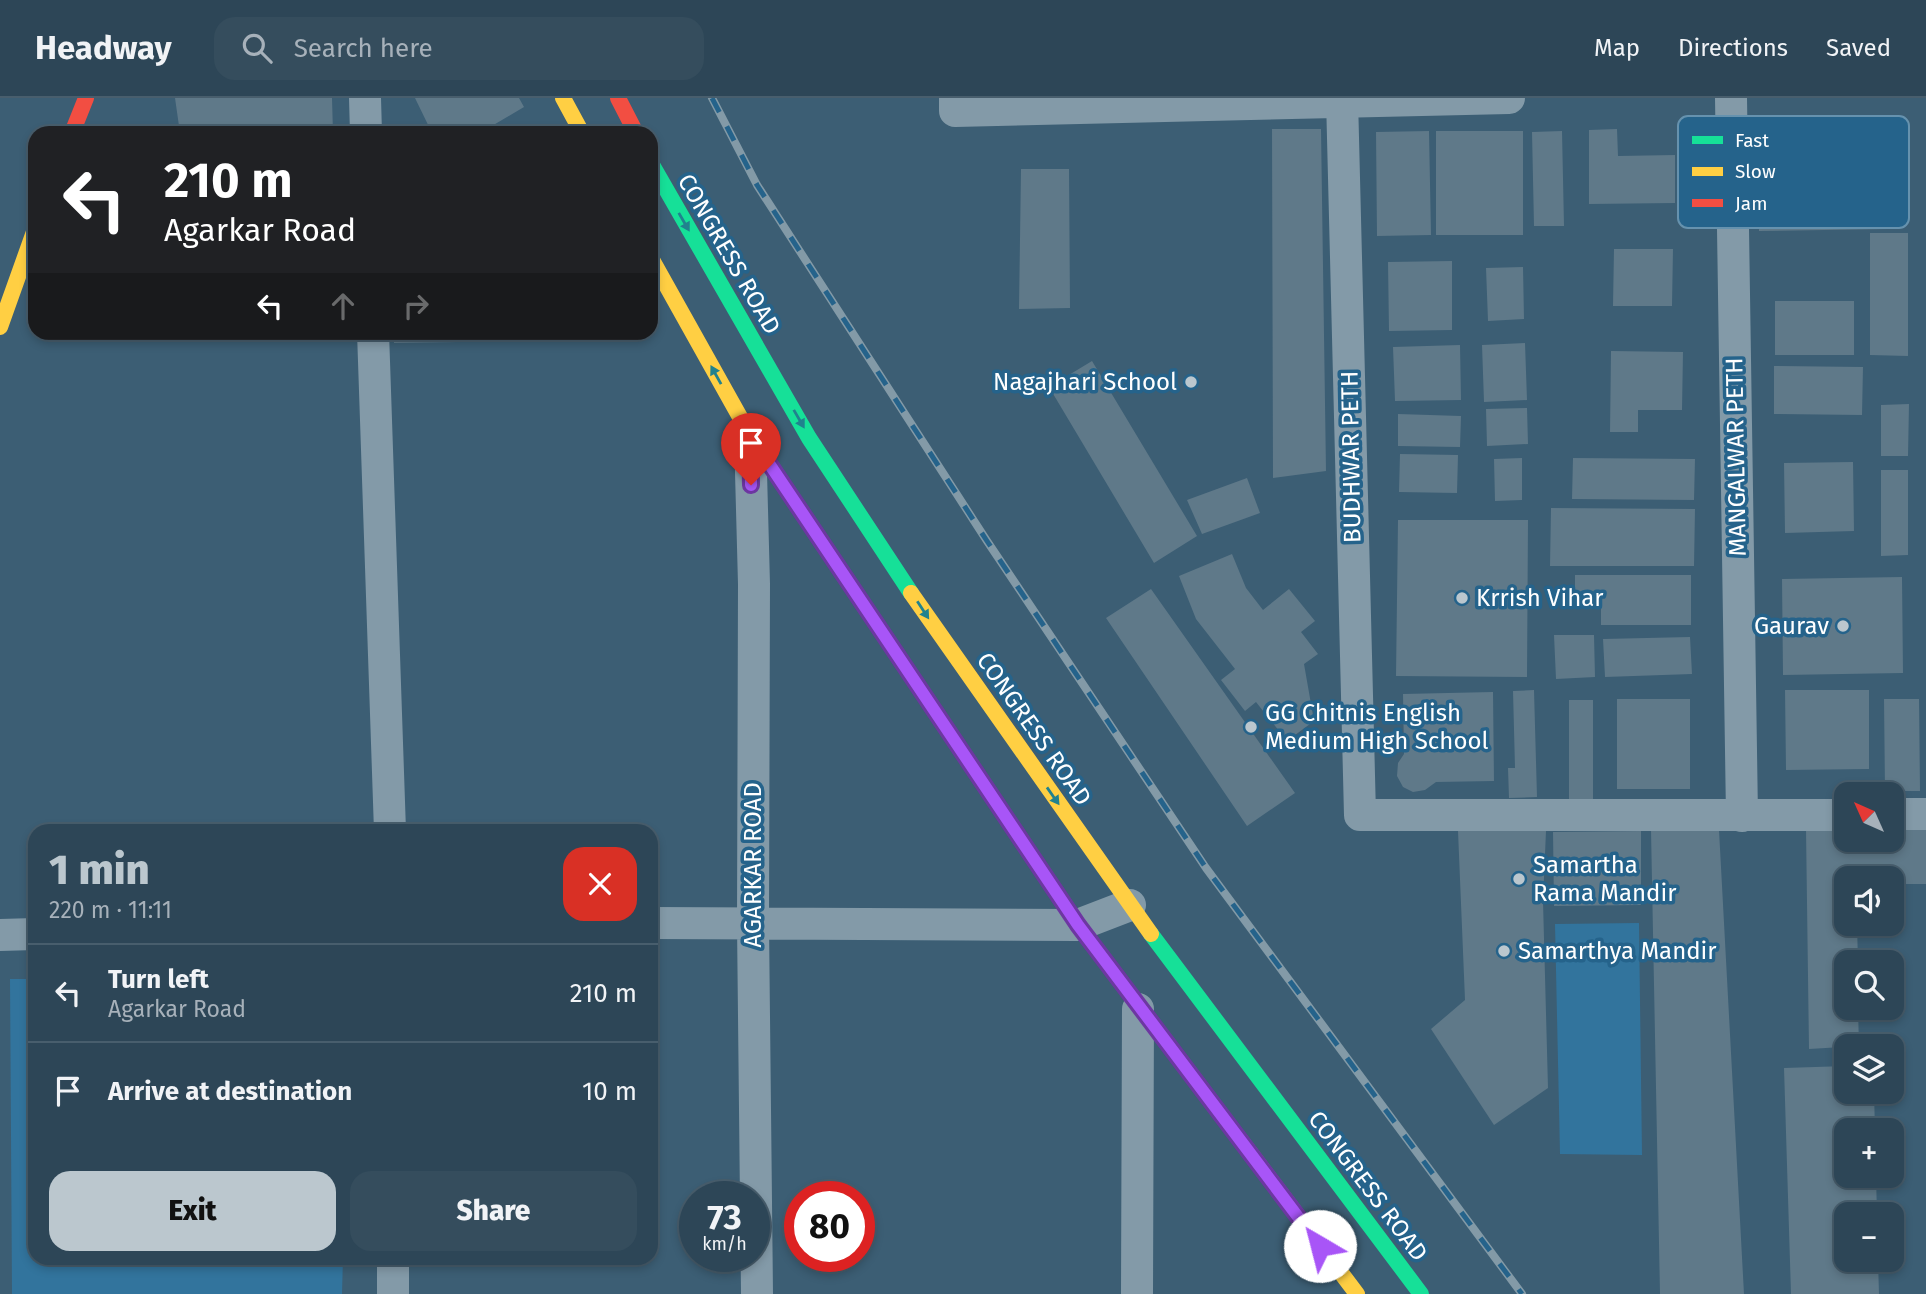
<!DOCTYPE html>
<html lang="en">
<head>
<meta charset="utf-8">
<style>
  body { margin:0; font-family:"Fira Sans",sans-serif; background:#354d5d; color:#f1f3f6; height:100vh; display:flex; flex-direction:column; font-size:26px; white-space:nowrap }
  * { box-sizing:border-box; margin:0 }
  p { font-size:23px; color:#a7b1ba }
  .icon { flex:none; width:38px; height:38px; fill:none; stroke:currentColor; stroke-width:2; stroke-linecap:round; stroke-linejoin:round }
  .map { position:relative; flex:1; overflow:hidden }
  .sheet { position:absolute; left:28px; top:726px; width:630px; height:441px; display:flex; flex-direction:column; background:#2d4657; border-radius:21px; box-shadow:0 4px 10px #0003,0 0 0 2px #485e6d }
  .sheet>* { flex:none }
  .top-card { position:absolute; left:28px; top:28px; width:630px; height:214px; border-radius:21px; box-shadow:0 4px 10px #0003,0 0 0 2px #485e6d; background:#202124; color:#fff; overflow:hidden }
  .needle { width:46px; rotate:315deg }
  .fabs { position:absolute; left:1834px; top:684px; display:grid; gap:14px }
  .fabs a { display:grid; place-items:center; width:70px; height:70px; border-radius:14px; background:#2d4657; box-shadow:0 4px 10px #0003,0 0 0 2px #485e6d; font-size:35px }
  .speed { position:absolute; left:679px; top:1083px; display:flex; gap:14px; font-size:35px; font-weight:700; text-align:center }
  .speed>* { display:grid; place-content:center; width:91px; height:91px; border-radius:50%; background:#2d4657; box-shadow:0 4px 10px #0003,0 0 0 2px #485e6d; line-height:1 }
  .speed small { font-size:18px; font-weight:400 }
  .speed .limit { border:10px solid #d22; background:#fff; color:#111 }
  .pin { position:absolute; display:grid; place-items:center; width:60px; height:60px; color:#fff; margin:-72px -30px; border-radius:50% 50% 50% 0; rotate:-45deg; box-shadow:0 0 7px #0007 }
  .pin .icon { rotate:45deg }
  .me { position:absolute; width:77px; margin:-38px; rotate:323deg; stroke-linejoin:round; filter:drop-shadow(0 0 5px #0008) }
  .turn { display:flex; align-items:center; gap:24px; height:147px; padding:0 21px; font-size:32px }
  .turn .icon { width:91px; height:91px; stroke-width:2.5 }
  .turn b { display:block; font-size:49px; line-height:60px }
  .lanes { display:flex; align-items:center; height:66px; padding:0 21px; background:#0003; justify-content:center; gap:35px; direction:ltr }
  .lanes .off { opacity:.35 }
  .round { display:grid; place-items:center; flex:none; width:74px; height:74px; border-radius:21px; background:#354d5d }
  .head { display:flex; align-items:center; justify-content:space-between; height:119px; padding:0 21px }
  h1 { font-size:42px; font-weight:800; line-height:52px; color:#bbc7ce }
  .primary-button { display:flex; gap:14px; margin-top:auto; padding:14px 21px }
  .primary-button a { flex:1; height:80px; border-radius:21px; background:#bbc7ce; color:#111; font-size:28px; font-weight:800; line-height:80px; text-align:center }
  .primary-button a+a { background:#354d5d; color:#f1f3f6 }
  ul { padding:0; list-style:none }
  li { display:flex; align-items:center; gap:21px; height:98px; padding:0 21px; border-top:2px solid #485e6d }
  li div { flex:1 }
  li b { display:block; font-size:26px }
  li em { font-style:normal }
  header { display:flex; align-items:center; gap:42px; box-sizing:border-box; height:98px; padding:0 35px; background:#2d4657; border-bottom:2px solid #485e6d }
  header strong { font-size:33px }
  nav { display:flex; gap:38px; margin-inline-start:auto; font-size:24px }
  .search { width:490px; height:63px; background:#354d5d; display:flex; align-items:center; gap:18px; box-sizing:border-box; padding:0 24px; border-radius:21px; color:#a7b1ba; font-size:26px }
  .map>svg:first-child { display:block }
  .green { fill:#32749d }
  .building { fill:#5f7989 }
  .lines { fill:none; stroke-linecap:round; stroke-linejoin:round }
  .street { stroke:#839aa8; stroke-width:32 }
  .fast { stroke:#16e098; stroke-width:16 }
  .slow { stroke:#ffcf43; stroke-width:16 }
  .jam { stroke:#f24e42; stroke-width:16 }
  .rail-casing { stroke:#839aa7; stroke-width:8 }
  .rail { stroke:#25638b; stroke-width:5; stroke-dasharray:16; stroke-linecap:butt }
  .oneway { fill:#21828e }
  .route-casing { stroke:#6d37a1; stroke-width:18 }
  .route { stroke:#a855f7; stroke-width:12 }
  .poi-dot { fill:#bbc7ce; stroke:#25638b; stroke-width:2.5 }
  .labels { text-anchor:middle; dominant-baseline:central; stroke-width:7; stroke-linejoin:round; paint-order:stroke }
  .street-label { font-size:24px; fill:#fff; stroke:#25638b }
  .poi-label { font-size:24px; fill:#fff; stroke:#25638b; text-anchor:start }
  .key { fill:#25638b; stroke:#6692ae; stroke-width:2 }
  .key-label { font-size:19px; fill:#fff }
</style>
</head>
<body>
<header>
<strong>Headway</strong>
<div class="search"><svg class="icon" aria-label="search" viewBox="0 0 24 24"><circle cx="10" cy="10" r="6"/><path d="M15 15l6 6"/></svg>Search here</div>
<nav><a>Map</a><a>Directions</a><a>Saved</a></nav>
</header>
<div class="map">
<svg width="1926" height="1196" viewBox="0 0 1926 1196">
  <rect width="100%" height="100%" fill="#3c5e74"/>
  <path class="green" d="M 1639,825 L 1642,1057 L 1560,1056 L 1555,826 Z
    M 10,881 L 35,881 L 35,1160 L 343,1160 L 342,1196 L 12,1196 Z"/>
  <path class="building" d="M 175,0 L 332,0 L 333,35 L 180,35 Z
    M 415,0 L 519,0 L 524,9 L 480,35 L 432,35 Z
    M 1272,31 L 1321,31 L 1326,373 L 1273,380 Z
    M 1617,31 L 1618,58 L 1675,57 L 1675,105 L 1589,106 L 1589,32 Z
    M 1888,31 L 1888,131 L 1759,133 L 1759,33 Z
    M 1429,33 L 1431,137 L 1377,138 L 1376,34 Z
    M 1436,33 L 1523,33 L 1523,137 L 1436,137 Z
    M 1562,33 L 1564,128 L 1534,128 L 1532,34 Z
    M 1021,71 L 1069,71 L 1070,210 L 1019,211 Z
    M 1870,135 L 1908,135 L 1908,258 L 1870,257 Z
    M 1614,151 L 1673,151 L 1672,208 L 1613,208 Z
    M 1452,163 L 1452,232 L 1389,233 L 1388,164 Z
    M 1523,169 L 1524,221 L 1488,223 L 1486,170 Z
    M 1775,203 L 1854,203 L 1854,257 L 1775,257 Z
    M 394,234 L 458,234 L 458,244 L 394,245 Z
    M 1525,245 L 1527,302 L 1484,304 L 1482,247 Z
    M 1460,247 L 1461,302 L 1395,303 L 1393,249 Z
    M 1611,253 L 1683,254 L 1682,312 L 1638,312 L 1638,334 L 1610,334 Z
    M 1092,263 L 1197,438 L 1154,465 L 1049,289 Z
    M 1774,268 L 1863,269 L 1862,317 L 1774,316 Z
    M 1909,306 L 1908,358 L 1881,358 L 1881,307 Z
    M 1527,310 L 1528,346 L 1487,348 L 1486,311 Z
    M 1398,316 L 1461,318 L 1460,349 L 1398,348 Z
    M 1400,356 L 1458,357 L 1457,395 L 1399,394 Z
    M 1522,360 L 1522,402 L 1495,403 L 1494,361 Z
    M 1573,360 L 1695,361 L 1694,402 L 1572,401 Z
    M 1853,364 L 1854,433 L 1785,435 L 1784,365 Z
    M 1881,372 L 1908,372 L 1908,457 L 1881,458 Z
    M 1247,380 L 1260,415 L 1202,436 L 1187,402 Z
    M 1551,410 L 1695,411 L 1694,468 L 1550,468 Z
    M 1398,422 L 1528,422 L 1527,579 L 1396,578 Z
    M 1232,456 L 1246,490 L 1263,512 L 1289,491 L 1315,523 L 1301,534 L 1318,556 L 1304,566 L 1314,623 L 1287,643 L 1256,604 L 1245,613 L 1221,582 L 1235,571 L 1196,521 L 1179,478 Z
    M 1575,477 L 1691,477 L 1691,527 L 1601,527 L 1601,509 L 1575,509 Z
    M 1902,479 L 1903,575 L 1783,577 L 1782,481 Z
    M 1151,491 L 1295,695 L 1247,728 L 1106,520 Z
    M 1554,537 L 1594,537 L 1595,579 L 1556,581 Z
    M 1690,539 L 1692,576 L 1605,579 L 1603,541 Z
    M 1534,592 L 1537,699 L 1509,700 L 1508,670 L 1515,670 L 1513,593 Z
    M 1785,592 L 1869,592 L 1869,671 L 1786,672 Z
    M 1493,594 L 1494,683 L 1436,684 L 1425,692 L 1413,694 L 1403,689 L 1397,678 L 1398,665 L 1404,656 L 1403,596 Z
    M 1617,601 L 1690,601 L 1690,691 L 1617,691 Z
    M 1884,601 L 1919,601 L 1920,693 L 1885,693 Z
    M 1569,602 L 1593,602 L 1593,704 L 1569,705 Z
    M 1926,729 L 1926,786 L 1892,786 L 1892,780 L 1846,780 L 1846,826 L 1857,826 L 1858,864 L 1846,864 L 1846,910 L 1858,910 L 1859,948 L 1809,951 L 1806,731 L 1846,730 L 1846,742 L 1892,742 L 1892,730 Z
    M 1651,732 L 1719,732 L 1744,1196 L 1660,1196 Z
    M 1458,733 L 1546,733 L 1543,803 L 1548,990 L 1494,1027 L 1431,931 L 1465,902 Z
    M 1641,733 L 1641,807 L 1554,808 L 1553,734 Z
    M 1846,968 L 1846,994 L 1874,994 L 1875,1032 L 1846,1032 L 1846,1078 L 1876,1078 L 1877,1116 L 1846,1116 L 1846,1162 L 1878,1162 L 1879,1196 L 1791,1196 L 1784,970 Z"/>
  <g class="lines">
    <path class="street" d="M 365,0 L 366,35
      M 955,0 L 955,13 L 1509,0
      M 1342,0 L 1360,717 L 1846,717
      M 1731,0 L 1742,718
      M 373,234 L 390,733
      M 750,337 L 754,486 L 753,826 L 757,1196
      M 1892,716 L 1926,716
      M 651,825 L 1078,827 L 1130,807
      M 0,837 L 35,836
      M 393,1160 L 393,1196
      M 1137,1196 L 1138,911"/>
    <path class="fast" d="M 651,65 L 809,340 L 911,495
      M 952,639 L 1078,827 L 1239,1040
      M 1151,836 L 1421,1196"/>
    <path class="slow" d="M 563,0 L 582,35
      M 651,160 L 750,337 L 952,639
      M 0,229 L 35,131
      M 911,495 L 1151,836
      M 1239,1040 L 1357,1196"/>
    <path class="jam" d="M 618,0 L 636,35
      M 72,35 L 86,0"/>
    <defs>
      <path id="rail" d="M 712,0 L 757,87 L 987,443 L 1206,770 L 1522,1196"/>
    </defs>
    <use href="#rail" class="rail-casing"/>
    <use href="#rail" class="rail"/>
  </g>
  <defs><path id="oneway-solid" d="M-6-.8H1V-3.2L6.5 0L1 3.2V.8H-6Z" transform="scale(1.75)"/></defs>
  <g class="oneway">
    <use href="#oneway-solid" transform="translate(684 124) rotate(60)"/>
    <use href="#oneway-solid" transform="translate(716 277) rotate(-119)"/>
    <use href="#oneway-solid" transform="translate(799 321) rotate(60)"/>
    <use href="#oneway-solid" transform="translate(923 512) rotate(57)"/>
    <use href="#oneway-solid" transform="translate(1053 698) rotate(55)"/>
  </g>
  <g class="lines">
    <defs>
      <path id="route" d="M 751,387 L 750,337 L 1078,827 L 1320,1148"/>
    </defs>
    <use href="#route" class="route-casing"/>
    <use href="#route" class="route"/>
  </g>
  <g class="poi-dot">
    <circle cx="1191" cy="284" r="7"/>
    <circle cx="1462" cy="500" r="7"/>
    <circle cx="1843" cy="528" r="7"/>
    <circle cx="1251" cy="629" r="7"/>
    <circle cx="1519" cy="781" r="7"/>
    <circle cx="1504" cy="853" r="7"/>
  </g>
  <g class="labels">
    <g class="street-label">
      <text transform="translate(729 156) rotate(60)">CONGRESS ROAD</text>
      <text transform="translate(1351 359) rotate(-91)">BUDHWAR PETH</text>
      <text transform="translate(1736 359) rotate(-91)">MANGALWAR PETH</text>
      <text transform="translate(1034 631) rotate(55)">CONGRESS ROAD</text>
      <text transform="translate(753 767) rotate(-90)">AGARKAR ROAD</text>
      <text transform="translate(1368 1088) rotate(53)">CONGRESS ROAD</text>
    </g>
    <g class="poi-label">
      <text x="1177" y="284" text-anchor="end">Nagajhari School</text>
      <text x="1476" y="500">Krrish Vihar</text>
      <text x="1829" y="528" text-anchor="end">Gaurav</text>
      <text x="1265" y="615">GG Chitnis English<tspan x="1265" dy="28">Medium High School</tspan></text>
      <text x="1533" y="767">Samartha<tspan x="1533" dy="28">Rama Mandir</tspan></text>
      <text x="1518" y="853">Samarthya Mandir</text>
    </g>
  </g>
  <rect x="1678" y="18" width="231" height="112" rx="10" class="key"/>
  <rect x="1692" y="38" width="31" height="8" fill="#16e098"/>
  <rect x="1692" y="69" width="31" height="9" fill="#ffcf43"/>
  <rect x="1692" y="101" width="31" height="8" fill="#f24e42"/>
  <g class="key-label">
    <text x="1735" y="49">Fast</text>
    <text x="1735" y="80">Slow</text>
    <text x="1735" y="112">Jam</text>
  </g>
</svg>
<div class="fabs">
<a><svg class="needle" viewBox="-14 -14 28 28"><path d="M0-13l5 13h-10z" fill="#e53935"/><path d="M0 13l5-13h-10z" fill="#a7b1ba"/></svg></a>
<a><svg class="icon" aria-label="sound" viewBox="0 0 24 24"><path d="M4 9h4l5-4v14l-5-4H4zM17 9q2 3 0 6"/></svg></a>
<a><svg class="icon" aria-label="search" viewBox="0 0 24 24"><circle cx="10" cy="10" r="6"/><path d="M15 15l6 6"/></svg></a>
<a><svg class="icon" aria-label="layers" viewBox="0 0 24 24"><path d="M12 4l9 5-9 5-9-5zM3 14l9 5 9-5"/></svg></a>
<a>+</a>
<a>−</a>
</div>
<div class="speed"><div>73<small>km/h</small></div><div class="limit">80</div></div>
<div class="pin" style="left:751px;top:387px;background:#d93025"><svg class="icon" aria-label="arrive" viewBox="0 0 24 24"><path d="M6 21V4h12l-3 4 3 4H6"/></svg></div>
<svg class="me" style="left:1320px;top:1148px" viewBox="-20 -20 40 40"><circle r="19" fill="#fff"/><path d="M0-13L10 11 0 6-10 11z" fill="#a855f7"/></svg>
<div class="top-card">
<div class="turn"><svg class="icon" aria-label="left" viewBox="0 0 24 24"><path d="M17 20v-9H6M10 6l-5 5 5 5"/></svg><div><b>210 m</b>Agarkar Road</div></div>
<div class="lanes"><svg class="icon" aria-label="left" viewBox="0 0 24 24"><path d="M17 20v-9H6M10 6l-5 5 5 5"/></svg><svg class="icon off" aria-label="ahead" viewBox="0 0 24 24"><path d="M12 20V5M6 11l6-6 6 6"/></svg><svg class="icon off" aria-label="right" viewBox="0 0 24 24"><path d="M7 20v-9h11M14 6l5 5-5 5"/></svg></div>
</div>
<section class="sheet">
<div class="head"><div><h1>1 min</h1><p>220 m · 11:11</p></div><a class="round" style="background:#d93025;color:#fff"><svg class="icon" aria-label="close" viewBox="0 0 24 24"><path d="M6 6l12 12M18 6L6 18"/></svg></a></div>
<ul>
<li><svg class="icon" aria-label="left" viewBox="0 0 24 24"><path d="M17 20v-9H6M10 6l-5 5 5 5"/></svg><div><b>Turn left</b><p>Agarkar Road</p></div><em>210 m</em></li>
<li><svg class="icon" aria-label="arrive" viewBox="0 0 24 24"><path d="M6 21V4h12l-3 4 3 4H6"/></svg><div><b>Arrive at destination</b></div><em>10 m</em></li>
</ul>
<div class="primary-button"><a>Exit</a><a>Share</a></div>
</section>
</div>
</body>
</html>
